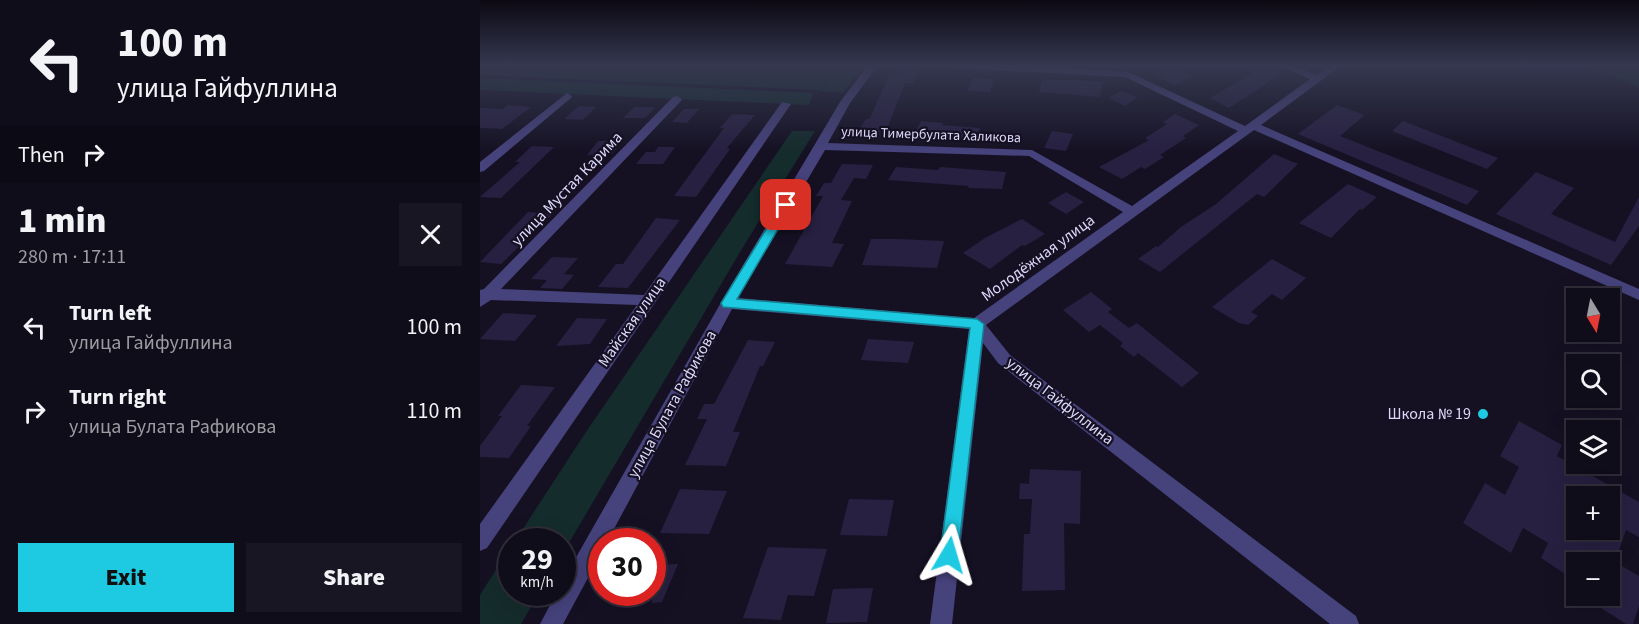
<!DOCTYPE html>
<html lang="en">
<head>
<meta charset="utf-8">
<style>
  body { margin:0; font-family:"Source Sans 3",sans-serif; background:#191623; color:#f1f3f6; height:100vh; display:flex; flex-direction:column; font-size:22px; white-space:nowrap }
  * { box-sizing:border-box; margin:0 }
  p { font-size:20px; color:#9c9ca2 }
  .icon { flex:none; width:33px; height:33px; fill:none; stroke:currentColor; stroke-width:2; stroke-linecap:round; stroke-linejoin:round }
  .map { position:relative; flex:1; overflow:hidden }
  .details { display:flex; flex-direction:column; background:#100d1a; width:480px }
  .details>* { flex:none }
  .guide { background:#100d1a; color:#f1f3f6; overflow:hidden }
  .needle { width:39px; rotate:170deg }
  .controls { position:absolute; left:1086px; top:288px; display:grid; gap:12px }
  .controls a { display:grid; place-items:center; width:54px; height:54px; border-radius:0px; background:#100d1a; box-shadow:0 6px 24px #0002,0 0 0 2px #302d39; font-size:30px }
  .speed { position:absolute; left:18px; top:528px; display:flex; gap:12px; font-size:30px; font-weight:700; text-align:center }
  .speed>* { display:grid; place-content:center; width:78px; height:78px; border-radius:50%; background:#100d1a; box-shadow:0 6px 24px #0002,0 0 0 2px #302d39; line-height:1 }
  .speed small { font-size:15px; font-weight:400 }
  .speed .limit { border:9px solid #d22; background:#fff; color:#111 }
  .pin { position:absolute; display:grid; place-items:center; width:51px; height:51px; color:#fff; margin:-26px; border-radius:12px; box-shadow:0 3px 9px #0006 }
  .me { position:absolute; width:66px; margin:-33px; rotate:7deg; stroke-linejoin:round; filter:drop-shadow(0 0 4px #0008) }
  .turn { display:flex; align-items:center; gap:21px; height:126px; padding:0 18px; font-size:27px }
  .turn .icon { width:78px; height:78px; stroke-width:2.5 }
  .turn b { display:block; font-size:42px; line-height:51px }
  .then { display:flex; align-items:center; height:57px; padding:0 18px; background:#0003; gap:12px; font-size:22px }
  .round { display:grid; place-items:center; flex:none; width:63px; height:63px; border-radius:0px; background:#191623 }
  .headline { display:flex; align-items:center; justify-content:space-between; height:102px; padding:0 18px }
  h1 { font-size:36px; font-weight:800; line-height:45px }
  .action { display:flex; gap:12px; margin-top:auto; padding:12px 18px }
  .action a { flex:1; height:69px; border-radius:0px; background:#1dcae1; color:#111; font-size:24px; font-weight:800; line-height:69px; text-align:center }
  .action a+a { background:#191623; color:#f1f3f6 }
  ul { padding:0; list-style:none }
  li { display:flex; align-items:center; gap:18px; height:84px; padding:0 18px }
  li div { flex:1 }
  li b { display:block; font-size:22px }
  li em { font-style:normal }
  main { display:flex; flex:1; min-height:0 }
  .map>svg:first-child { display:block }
  .green { fill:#152c2c }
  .building { fill:#272041; fill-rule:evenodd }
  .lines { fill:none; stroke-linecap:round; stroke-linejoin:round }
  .minor { fill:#46427c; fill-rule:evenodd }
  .route { fill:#1dcae1; stroke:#138392; stroke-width:1.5 }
  .poi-dot { fill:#1dcae1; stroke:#151123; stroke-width:2 }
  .labels { text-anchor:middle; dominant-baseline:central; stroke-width:4.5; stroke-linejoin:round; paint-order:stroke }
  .far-street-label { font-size:14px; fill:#ddd8fa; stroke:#151123 }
  .street-label { font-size:16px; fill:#ddd8fa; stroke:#151123 }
  .poi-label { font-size:16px; fill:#ddd8fa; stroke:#151123; text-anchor:end }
</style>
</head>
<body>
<main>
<section class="details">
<div class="guide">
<div class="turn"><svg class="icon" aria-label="left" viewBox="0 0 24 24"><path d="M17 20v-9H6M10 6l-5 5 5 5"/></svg><div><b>100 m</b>улица Гайфуллина</div></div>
<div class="then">Then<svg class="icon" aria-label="right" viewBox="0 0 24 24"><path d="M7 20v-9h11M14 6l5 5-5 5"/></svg></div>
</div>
<div class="headline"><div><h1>1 min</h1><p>280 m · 17:11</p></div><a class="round"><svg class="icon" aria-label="close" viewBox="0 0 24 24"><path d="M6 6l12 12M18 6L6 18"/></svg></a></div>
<ul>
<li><svg class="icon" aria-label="left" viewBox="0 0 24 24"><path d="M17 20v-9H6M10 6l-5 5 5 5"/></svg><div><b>Turn left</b><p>улица Гайфуллина</p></div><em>100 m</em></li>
<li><svg class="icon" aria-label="right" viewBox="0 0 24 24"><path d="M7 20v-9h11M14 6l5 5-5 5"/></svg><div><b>Turn right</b><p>улица Булата Рафикова</p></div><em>110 m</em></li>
</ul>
<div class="action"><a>Exit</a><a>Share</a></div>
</section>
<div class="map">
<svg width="1159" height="624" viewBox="0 0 1159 624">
  <rect width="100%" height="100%" fill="#151123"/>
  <path class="green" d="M 0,65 L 362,65 L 341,90 L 0,75 Z
    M 363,65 L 384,65 L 363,93 L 341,91 Z
    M 1104,65 L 1159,65 L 1159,87 Z
    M 0,78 L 333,93 L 329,105 L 0,90 Z
    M 312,131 L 335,131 L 260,252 L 83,553 L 82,542 L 35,541 L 104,435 Z
    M 31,546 L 32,592 L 59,593 L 41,624 L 0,624 L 0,595 Z"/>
  <path class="building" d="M 691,66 L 713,76 L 695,85 L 674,75 Z
    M 782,67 L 801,74 L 749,108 L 730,98 Z
    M 421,71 L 439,72 L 433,83 L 425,83 L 407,129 L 401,129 L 397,137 L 376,135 L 385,120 L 390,118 L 410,73 L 419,74 Z
    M 493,78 L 514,79 L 510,92 L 487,91 Z
    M 562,80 L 597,80 L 623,82 L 620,97 L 559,92 Z
    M 641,91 L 658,97 L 645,106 L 628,98 Z
    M 28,105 L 51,107 L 22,129 L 0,128 L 0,108 L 23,109 Z
    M 857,105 L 885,115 L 860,136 L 999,191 L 987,205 L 818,134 Z
    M 99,106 L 116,107 L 103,120 L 84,119 Z
    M 154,107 L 175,107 L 165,118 L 143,118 Z
    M 204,109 L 219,109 L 207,123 L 192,122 Z
    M 252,114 L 275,115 L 247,148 L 250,149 L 216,197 L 194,196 L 244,128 L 240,128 Z
    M 695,114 L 719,125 L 703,136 L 706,138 L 680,155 L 684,157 L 665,169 L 661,167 L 642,179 L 619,167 L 669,140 L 665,138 L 687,124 L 683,122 Z
    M 441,121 L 463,123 L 462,125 L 500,128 L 495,140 L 455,137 L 452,137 L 450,140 L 432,138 Z
    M 923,121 L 1018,158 L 1007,169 L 912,131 Z
    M 572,131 L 593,134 L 586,151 L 564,148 Z
    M 118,141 L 142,141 L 132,154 L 107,155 Z
    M 52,146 L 74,147 L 21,198 L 0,197 L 40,162 L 35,162 Z
    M 178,147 L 195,147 L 183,164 L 156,164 L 166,152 L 175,152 Z
    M 794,154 L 818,164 L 784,197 L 777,194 L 680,272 L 658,259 L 676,246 L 678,247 L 701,227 L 736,204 Z
    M 362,164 L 393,165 L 386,179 L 374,178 L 361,200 L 372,201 L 352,243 L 364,244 L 352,267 L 305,264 L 343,196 L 336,196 L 344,183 L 351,183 Z
    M 416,167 L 458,170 L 460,167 L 526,172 L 522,189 L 488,188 L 489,186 L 408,180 Z
    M 1056,172 L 1094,188 L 1071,214 L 1135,242 L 1159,197 L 1159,226 L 1131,265 L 1016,214 Z
    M 868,184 L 897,197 L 882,210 L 880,209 L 851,238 L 819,223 Z
    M 586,192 L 604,202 L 586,214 L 568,203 Z
    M 48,212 L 73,214 L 21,264 L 0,262 Z
    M 176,218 L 200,220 L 148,288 L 118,287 L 136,264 L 143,264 Z
    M 542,219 L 565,234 L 545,246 L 542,245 L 510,269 L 483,253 L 505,238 Z
    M 391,239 L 418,239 L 464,241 L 457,268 L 382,265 Z
    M 72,257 L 98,258 L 84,274 L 94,275 L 82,289 L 60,288 L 67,280 L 51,279 Z
    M 792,259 L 826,278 L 802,300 L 792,294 L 771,312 L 778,316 L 768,325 L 759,323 L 732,307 Z
    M 611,292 L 632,309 L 628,312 L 649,328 L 657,323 L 719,373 L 702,387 L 658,353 L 654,357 L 640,346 L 643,343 L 620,325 L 609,332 L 583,310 Z
    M 23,313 L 57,315 L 35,341 L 0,339 Z
    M 97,318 L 127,319 L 110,344 L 76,346 Z
    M 388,339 L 434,342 L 428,363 L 381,360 Z
    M 268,340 L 295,342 L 283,366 L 280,366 L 253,432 L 260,432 L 246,466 L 205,465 L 227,419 L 217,419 L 224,404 L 234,404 Z
    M 41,385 L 75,387 L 47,426 L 51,426 L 29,458 L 0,457 L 0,446 L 22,416 L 18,416 Z
    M 1039,421 L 1082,445 L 1077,456 L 1159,502 L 1159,537 L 1146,530 L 1135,562 L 1159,576 L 1159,606 L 1153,624 L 1146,624 L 1121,608 L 1126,596 L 1130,596 L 1130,562 L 1096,562 L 1096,581 L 1061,558 L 1068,543 L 1043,528 L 1031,553 L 983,523 L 1005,483 L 1025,495 L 1039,467 L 1020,456 ZM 1096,496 L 1130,496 L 1130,530 L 1096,530 Z
    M 550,469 L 601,471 L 600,524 L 584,523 L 585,590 L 542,591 L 544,534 L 550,534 L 552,499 L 539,499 L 540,483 L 549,484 Z
    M 200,489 L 247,491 L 229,534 L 180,533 Z
    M 369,499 L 414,500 L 407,536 L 360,535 Z
    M 288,547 L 347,549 L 334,596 L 308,595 L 301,620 L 263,618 Z
    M 198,564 L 182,602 L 172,603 L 172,565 Z
    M 393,588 L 387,622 L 346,623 L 353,589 Z"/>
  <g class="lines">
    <path class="minor" d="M 388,65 L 398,65 L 370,103 L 348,143 L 552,150 L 652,206 L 758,131 L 645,77 L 472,68 L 467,65 L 530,65 L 648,72 L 765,126 L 830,79 L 797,65 L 810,65 L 837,75 L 851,65 L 862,65 L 781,125 L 1159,289 L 1159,300 L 774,130 L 506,325 L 530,355 L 876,616 L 879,624 L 850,624 L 518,363 L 503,343 L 472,624 L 450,624 L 489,329 L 252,309 L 127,542 L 122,542 L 122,552 L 83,624 L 60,624 L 77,592 L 82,592 L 82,582 L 243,299 L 360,102 ZM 345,150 L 549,156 L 643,212 L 494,318 L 258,298 Z
      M 87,93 L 92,96 L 91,98 L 4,171 L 0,172 L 0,162 Z
      M 197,96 L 202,99 L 201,101 L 21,289 L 164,295 L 302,102 L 311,104 L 7,548 L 0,551 L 0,524 L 157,305 L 11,300 L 0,307 L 0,290 L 4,289 L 193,97 Z"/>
  </g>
  <linearGradient id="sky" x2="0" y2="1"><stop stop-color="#0c0913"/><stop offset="0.43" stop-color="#353850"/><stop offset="1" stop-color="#353850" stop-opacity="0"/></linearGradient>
  <rect width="1159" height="152" fill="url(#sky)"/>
  <path class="route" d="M 306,202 L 312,205 L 257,299 L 497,319 L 504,324 L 478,555 L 476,561 L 469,564 L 463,561 L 460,555 L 490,328 L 243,307 L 241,303 L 243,300 L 301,205 Z"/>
  <circle class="poi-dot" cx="1003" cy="414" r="6"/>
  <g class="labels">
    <g class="far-street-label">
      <text transform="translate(451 135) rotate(2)">улица Тимербулата Халикова</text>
    </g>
    <g class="street-label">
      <text transform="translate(87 189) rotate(-46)">улица Мустая Карима</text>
      <text transform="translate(558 258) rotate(-36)">Молодёжная улица</text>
      <text transform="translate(152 322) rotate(-55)">Майская улица</text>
      <text transform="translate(580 401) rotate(38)">улица Гайфуллина</text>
      <text transform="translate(192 404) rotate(-61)">улица Булата Рафикова</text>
    </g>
    <g class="poi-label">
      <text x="991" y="414">Школа № 19</text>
    </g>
  </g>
</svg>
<div class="controls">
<a><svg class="needle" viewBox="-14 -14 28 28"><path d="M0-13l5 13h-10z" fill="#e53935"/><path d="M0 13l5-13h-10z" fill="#9c9ca2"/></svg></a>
<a><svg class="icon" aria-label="search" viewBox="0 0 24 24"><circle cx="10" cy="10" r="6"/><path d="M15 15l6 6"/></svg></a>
<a><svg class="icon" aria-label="layers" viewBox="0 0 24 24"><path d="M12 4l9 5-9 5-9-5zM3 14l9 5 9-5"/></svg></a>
<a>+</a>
<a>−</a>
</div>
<div class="speed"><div>29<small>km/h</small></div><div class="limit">30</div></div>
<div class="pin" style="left:306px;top:205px;background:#d93025"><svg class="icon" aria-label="arrive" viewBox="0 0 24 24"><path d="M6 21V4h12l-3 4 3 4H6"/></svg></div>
<svg class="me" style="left:469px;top:555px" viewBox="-20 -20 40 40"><path d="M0-17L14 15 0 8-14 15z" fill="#1dcae1" stroke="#fff" stroke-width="4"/></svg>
</div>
</main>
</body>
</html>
